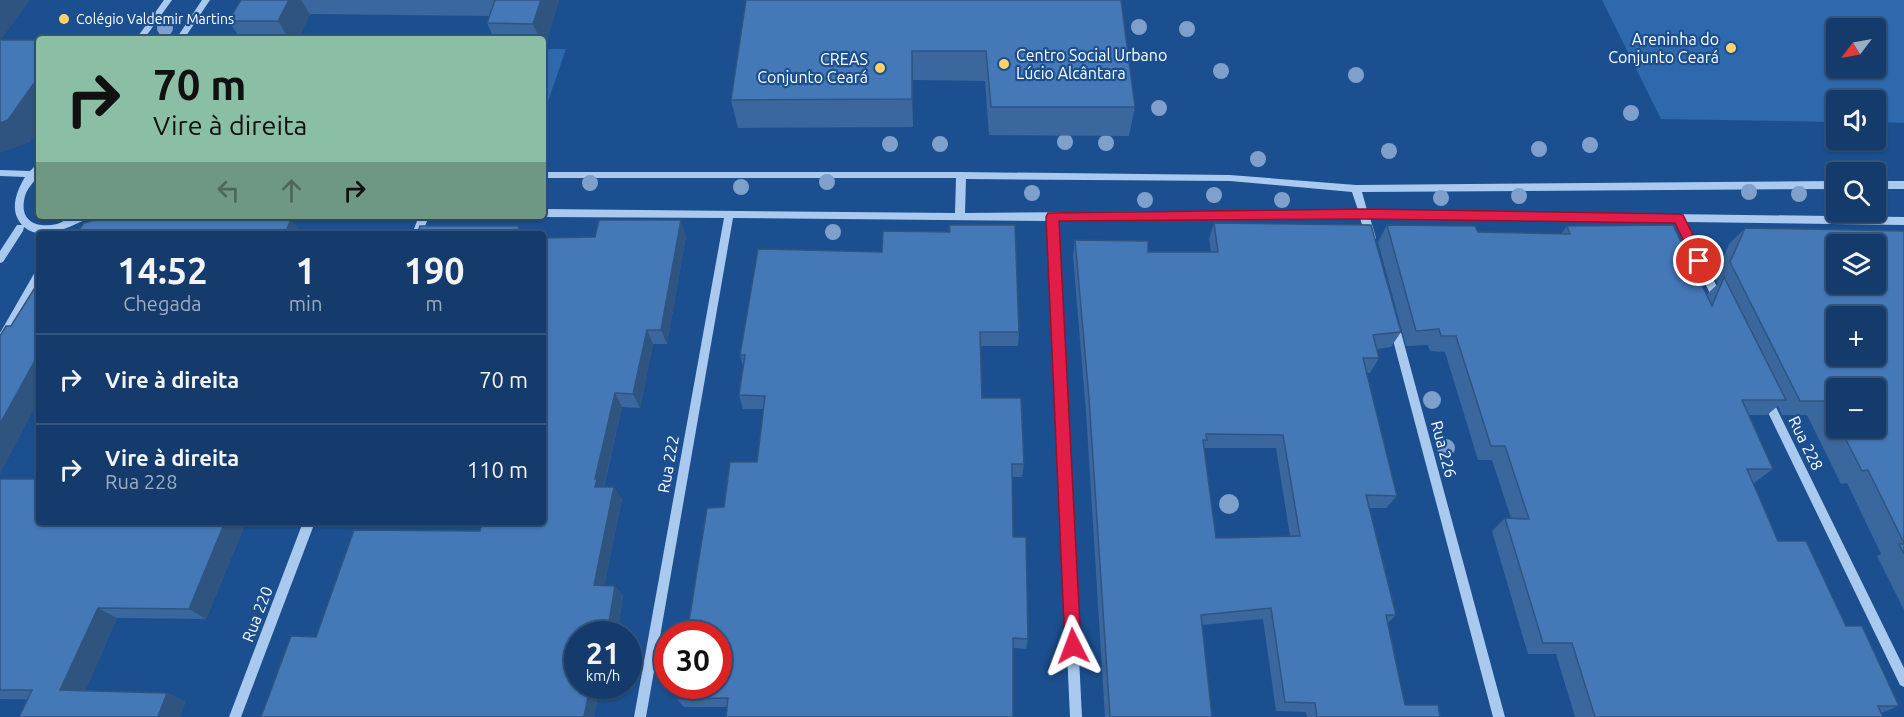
<!DOCTYPE html>
<html lang="pt">
<head>
<meta charset="utf-8">
<style>
  body { margin:0; font-family:Ubuntu,sans-serif; background:#1d4271; color:#f1f3f6; height:100vh; display:flex; flex-direction:column; font-size:22px; white-space:nowrap }
  * { box-sizing:border-box; margin:0 }
  p { font-size:20px; color:#9dadc1 }
  .icon { flex:none; width:33px; height:33px; fill:none; stroke:currentColor; stroke-width:2; stroke-linecap:round; stroke-linejoin:round }
  .map { position:relative; flex:1; overflow:hidden }
  .details { position:absolute; left:36px; top:231px; width:510px; height:294px; display:flex; flex-direction:column; background:#143b6b; border-radius:6px; box-shadow:0 2px 4px #0004,0 0 0 2px #33557e }
  .details>* { flex:none }
  .banner { position:absolute; left:36px; top:36px; width:510px; height:183px; border-radius:6px; box-shadow:0 2px 4px #0004,0 0 0 2px #33557e; background:#8abfa5; color:#111; overflow:hidden }
  .needle { width:39px; rotate:238deg }
  .buttons { position:absolute; left:1826px; top:18px; display:grid; gap:12px }
  .buttons a { display:grid; place-items:center; width:60px; height:60px; border-radius:6px; background:#143b6b; box-shadow:0 2px 4px #0004,0 0 0 2px #33557e; font-size:30px }
  .speed { position:absolute; left:564px; top:621px; display:flex; gap:12px; font-size:30px; font-weight:700; text-align:center }
  .speed>* { display:grid; place-content:center; width:78px; height:78px; border-radius:50%; background:#143b6b; box-shadow:0 2px 4px #0004,0 0 0 2px #33557e; line-height:1 }
  .speed small { font-size:15px; font-weight:400 }
  .speed .limit { border:9px solid #d22; background:#fff; color:#111 }
  .pin { position:absolute; display:grid; place-items:center; width:51px; height:51px; color:#fff; margin:-26px; border:3px solid #fff; border-radius:50%; box-shadow:0 2px 6px #0007 }
  .me { position:absolute; width:66px; margin:-33px; rotate:357deg; stroke-linejoin:round; filter:drop-shadow(0 0 4px #0008) }
  .turn { display:flex; align-items:center; gap:21px; height:126px; padding:0 18px; font-size:27px }
  .turn .icon { width:78px; height:78px; stroke-width:2.5 }
  .turn b { display:block; font-size:42px; line-height:51px }
  .lanes { display:flex; align-items:center; height:57px; padding:0 18px; background:#0003; justify-content:center; gap:30px; direction:ltr }
  .lanes .off { opacity:.35 }
  .eta { display:flex; justify-content:space-evenly; align-items:center; height:102px; text-align:center }
  .eta b { font-size:36px; font-weight:700; line-height:42px }
  ul { padding:0; list-style:none }
  li { display:flex; align-items:center; gap:18px; height:90px; padding:0 18px; border-top:2px solid #33557e }
  li div { flex:1 }
  li b { display:block; font-size:22px }
  li em { font-style:normal }
  .map>svg:first-child { display:block }
  .green { fill:#2e69ad; fill-rule:evenodd }
  .lines { fill:none; stroke-linecap:round; stroke-linejoin:round }
  .minor { fill:#a9c9ee; fill-rule:evenodd }
  .tree { fill:#7ea0ca }
  .wall { fill:#3a679d; fill-rule:evenodd }
  .shaded-wall { fill:#305480 }
  .building { fill:#4478b7; stroke:#305480; stroke-width:1.5; fill-rule:evenodd }
  .route { fill:#e11d48; stroke:#92132f; stroke-width:1.5 }
  .poi-dot { fill:#ffd166; stroke:#1b4f8f; stroke-width:2 }
  .labels { text-anchor:middle; dominant-baseline:central; stroke-width:4.5; stroke-linejoin:round; paint-order:stroke }
  .far-poi-label { font-size:14px; fill:#fff; stroke:#1b4f8f; text-anchor:start }
  .poi-label { font-size:16px; fill:#fff; stroke:#1b4f8f; text-anchor:end }
  .street-label { font-size:16px; fill:#fff; stroke:#1b4f8f }
</style>
</head>
<body>
<div class="map">
<svg width="1904" height="717" viewBox="0 0 1904 717">
  <rect width="100%" height="100%" fill="#1b4f8f"/>
  <path class="green" d="M 1602,0 L 1904,0 L 1904,123 L 1875,122 L 1875,100 L 1836,100 L 1836,122 L 1661,119 ZM 1836,28 L 1875,28 L 1875,68 L 1836,68 Z
    M 543,49 L 566,49 L 543,116 Z"/>
  <g class="lines">
    <path class="minor" d="M 164,0 L 172,0 L 144,39 L 136,39 Z
      M 202,0 L 210,0 L 184,39 L 176,39 Z
      M 39,164 C 39,167 40,170 39,173 C 37,179 29,186 26,193 C 17,219 34,229 57,224 C 63,222 68,218 74,216 C 79,215 84,216 89,216 L 87,219 C 69,227 42,242 24,227 L 23,231 L 3,262 L 0,263 L 0,251 L 17,225 L 22,225 C 9,211 16,192 25,177 L 0,176 L 0,170 L 30,171 L 36,165 Z
      M 543,172 L 961,172 L 1230,175 L 1356,185 L 1836,181 L 1836,189 L 1362,192 L 1367,210 L 1904,217 L 1904,225 L 1685,222 L 1723,299 L 1722,302 L 1714,302 L 1676,222 L 1370,218 L 1376,238 L 1371,242 L 1366,238 L 1360,218 L 1057,221 L 1082,717 L 1070,717 L 1047,221 L 733,218 L 646,717 L 634,717 L 724,218 L 543,217 L 541,216 L 543,216 L 543,209 L 955,213 L 956,178 L 543,178 ZM 966,179 L 1230,181 L 1352,192 L 1358,210 L 965,213 Z
      M 1875,181 L 1904,181 L 1904,189 L 1875,189 Z
      M 419,216 L 429,216 L 422,234 L 412,234 Z
      M 39,271 L 39,284 L 4,345 L 0,346 L 0,333 L 35,272 Z
      M 1394,321 L 1398,322 L 1399,325 L 1505,717 L 1493,717 L 1389,325 L 1390,322 Z
      M 1767,395 L 1771,397 L 1904,668 L 1904,687 L 1900,685 L 1762,400 L 1763,397 Z
      M 303,522 L 315,522 L 241,717 L 229,717 Z"/>
  </g>
  <g class="tree">
    <circle cx="1139" cy="27" r="8"/>
    <circle cx="165" cy="28" r="8"/>
    <circle cx="1187" cy="29" r="8"/>
    <circle cx="1221" cy="71" r="8"/>
    <circle cx="1356" cy="75" r="8"/>
    <circle cx="1159" cy="108" r="8"/>
    <circle cx="1631" cy="113" r="8"/>
    <circle cx="1065" cy="142" r="8"/>
    <circle cx="1106" cy="143" r="8"/>
    <circle cx="890" cy="144" r="8"/>
    <circle cx="940" cy="144" r="8"/>
    <circle cx="1590" cy="145" r="8"/>
    <circle cx="1539" cy="149" r="8"/>
    <circle cx="1389" cy="151" r="8"/>
    <circle cx="1258" cy="159" r="8"/>
    <circle cx="827" cy="182" r="8"/>
    <circle cx="590" cy="183" r="8"/>
    <circle cx="741" cy="187" r="8"/>
    <circle cx="1749" cy="192" r="8"/>
    <circle cx="1032" cy="193" r="8"/>
    <circle cx="1799" cy="194" r="8"/>
    <circle cx="1214" cy="195" r="8"/>
    <circle cx="1519" cy="196" r="8"/>
    <circle cx="1441" cy="198" r="8"/>
    <circle cx="1145" cy="200" r="8"/>
    <circle cx="1282" cy="200" r="8"/>
    <circle cx="833" cy="232" r="8"/>
    <circle cx="1432" cy="400" r="9"/>
    <circle cx="1446" cy="448" r="9"/>
    <circle cx="1229" cy="504" r="10"/>
  </g>
  <path class="wall" d="M 241,0 L 559,0 L 544,49 L 543,39 L 494,39 L 487,23 L 490,16 L 310,14 L 298,39 L 241,39 L 228,21 Z
    M 746,0 L 1121,0 L 1135,107 L 1129,136 L 989,135 L 985,81 L 913,80 L 913,127 L 738,128 L 731,100 Z
    M 1214,223 L 1401,332 L 1391,347 L 1377,349 L 1379,358 L 1370,373 L 1366,373 L 1397,496 L 1386,508 L 1369,508 L 1396,615 L 1388,623 L 1405,705 L 1440,717 L 1307,717 L 1306,712 L 1276,711 L 1263,619 L 1202,625 L 1212,717 L 1105,717 L 1086,412 L 1073,256 L 1075,240 L 1148,252 L 1211,252 L 1209,239 ZM 1204,448 L 1276,448 L 1290,536 L 1216,538 Z
    M 1387,225 L 1478,232 L 1561,234 L 1567,226 L 1707,296 L 1708,293 L 1718,284 L 1715,278 L 1729,244 L 1745,228 L 1904,231 L 1904,610 L 1877,556 L 1881,554 L 1847,483 L 1841,484 L 1807,415 L 1782,415 L 1778,406 L 1767,415 L 1749,415 L 1773,469 L 1754,483 L 1753,483 L 1778,541 L 1846,626 L 1899,706 L 1881,713 L 1883,717 L 1575,717 L 1556,654 L 1528,654 L 1492,531 L 1505,518 L 1511,518 L 1492,460 L 1478,460 L 1445,352 L 1430,351 L 1428,345 L 1406,346 L 1378,242 ZM 1836,388 L 1875,428 L 1836,428 Z
    M 686,236 L 667,344 L 653,344 L 640,408 L 622,407 L 604,487 L 622,499 L 604,586 L 615,586 L 623,596 L 617,634 L 578,634 L 578,686 L 609,686 L 608,690 L 599,690 L 594,717 L 261,717 L 316,637 L 480,531 Z
    M 758,249 L 1019,332 L 1018,346 L 980,346 L 982,398 L 1024,464 L 1022,477 L 1012,477 L 1013,537 L 1028,639 L 1026,649 L 1013,648 L 727,707 L 684,707 L 677,699 L 724,507 L 757,462 L 764,409 L 743,409 L 739,395 L 743,366 L 740,355 Z
    M 0,479 L 39,522 L 246,522 L 206,619 L 117,618 L 85,691 L 167,693 L 186,702 L 0,699 Z"/>
  <path class="shaded-wall" d="M 0,0 L 30,0 L 0,41 Z
    M 289,0 L 301,0 L 310,14 L 298,39 L 289,39 L 278,21 Z
    M 541,0 L 559,0 L 544,49 L 543,39 L 540,39 L 533,24 Z
    M 912,51 L 913,80 L 913,127 L 912,99 Z
    M 39,76 L 39,129 L 30,142 L 0,153 L 0,123 Z
    M 291,219 L 303,234 L 285,234 Z
    M 681,220 L 686,236 L 667,344 L 661,330 Z
    M 519,226 L 523,234 L 517,234 Z
    M 647,330 L 653,344 L 640,408 L 633,394 Z
    M 39,353 L 39,400 L 0,474 L 0,424 Z
    M 615,393 L 622,407 L 603,489 L 595,487 L 595,479 Z
    M 614,487 L 622,499 L 602,596 L 594,585 Z
    M 225,522 L 246,522 L 206,619 L 189,609 Z
    M 615,586 L 623,596 L 617,634 L 607,634 Z
    M 98,608 L 117,618 L 82,699 L 60,690 Z
    M 590,686 L 595,686 L 599,690 L 594,717 L 584,717 Z
    M 167,693 L 186,702 L 180,717 L 158,717 Z"/>
  <path class="building" d="M 241,0 L 289,0 L 278,21 L 228,21 Z
    M 495,0 L 541,0 L 533,24 L 487,23 Z
    M 746,0 L 1121,0 L 1135,107 L 991,107 L 986,51 L 912,51 L 912,99 L 731,100 Z
    M 0,40 L 39,40 L 39,76 L 8,120 L 0,123 Z
    M 105,217 L 291,219 L 285,234 L 76,234 L 84,223 Z
    M 599,220 L 681,220 L 661,330 L 647,330 L 633,394 L 615,393 L 595,479 L 597,479 L 595,487 L 614,487 L 594,585 L 615,586 L 607,634 L 578,634 L 578,686 L 590,686 L 584,717 L 261,717 L 291,636 L 316,637 L 354,530 L 480,531 L 482,522 L 543,522 L 543,238 L 595,237 Z
    M 1214,223 L 1371,225 L 1401,332 L 1373,335 L 1379,358 L 1363,358 L 1397,496 L 1366,495 L 1396,615 L 1386,615 L 1405,705 L 1438,705 L 1440,717 L 1317,717 L 1315,703 L 1285,702 L 1271,608 L 1201,615 L 1212,717 L 1110,717 L 1089,398 L 1075,240 L 1148,241 L 1148,252 L 1218,252 ZM 1206,434 L 1283,435 L 1300,536 L 1216,538 L 1203,440 L 1207,440 Z
    M 949,225 L 1015,225 L 1019,332 L 980,332 L 982,398 L 1021,398 L 1024,464 L 1012,464 L 1013,537 L 1026,537 L 1028,639 L 1013,638 L 1013,717 L 726,717 L 728,698 L 677,699 L 679,686 L 718,686 L 718,634 L 687,634 L 707,508 L 724,507 L 730,462 L 757,462 L 765,396 L 739,395 L 745,355 L 740,355 L 758,249 L 882,252 L 883,231 L 950,232 Z
    M 1387,225 L 1475,226 L 1478,232 L 1570,234 L 1567,226 L 1673,225 L 1712,306 L 1724,277 L 1786,400 L 1742,400 L 1773,469 L 1747,469 L 1778,541 L 1806,541 L 1846,626 L 1862,626 L 1899,706 L 1878,706 L 1883,717 L 1595,717 L 1572,643 L 1543,643 L 1505,518 L 1529,519 L 1505,446 L 1491,446 L 1456,336 L 1441,336 L 1439,329 L 1416,331 Z
    M 420,226 L 519,226 L 517,234 L 417,234 Z
    M 1745,228 L 1904,231 L 1904,543 L 1868,470 L 1862,471 L 1840,428 L 1875,428 L 1875,388 L 1836,388 L 1836,420 L 1826,401 L 1800,401 L 1730,262 ZM 1836,244 L 1875,244 L 1875,284 L 1836,284 ZM 1836,316 L 1875,316 L 1875,356 L 1836,356 Z
    M 39,281 L 39,353 L 0,424 L 0,336 L 6,326 L 11,326 Z
    M 0,479 L 39,479 L 39,522 L 225,522 L 189,609 L 98,608 L 60,690 L 167,693 L 158,717 L 19,717 L 32,690 L 0,690 Z
    M 1899,544 L 1904,544 L 1904,554 Z"/>
  <path class="route" d="M 1364,209 L 1679,214 L 1683,215 L 1706,261 L 1699,266 L 1695,264 L 1675,223 L 1364,219 L 1059,221 L 1081,646 L 1078,651 L 1073,653 L 1067,651 L 1065,646 L 1046,217 L 1048,213 Z"/>
  <g class="poi-dot">
    <circle cx="64" cy="19" r="6"/>
    <circle cx="1731" cy="48" r="6"/>
    <circle cx="1004" cy="64" r="6"/>
    <circle cx="880" cy="68" r="6"/>
  </g>
  <g class="labels">
    <g class="far-poi-label">
      <text x="76" y="19">Colégio Valdemir Martins</text>
    </g>
    <g class="poi-label">
      <text x="1719" y="39">Areninha do<tspan x="1719" dy="18">Conjunto Ceará</tspan></text>
      <text x="1016" y="55" text-anchor="start">Centro Social Urbano<tspan x="1016" dy="18">Lúcio Alcântara</tspan></text>
      <text x="868" y="59">CREAS<tspan x="868" dy="18">Conjunto Ceará</tspan></text>
    </g>
    <g class="street-label">
      <text transform="translate(1806 443) rotate(64)">Rua 228</text>
      <text transform="translate(1444 449) rotate(75)">Rua 226</text>
      <text transform="translate(668 464) rotate(-80)">Rua 222</text>
      <text transform="translate(257 614) rotate(-69)">Rua 220</text>
    </g>
  </g>
</svg>
<div class="buttons">
<a><svg class="needle" viewBox="-14 -14 28 28"><path d="M0-13l5 13h-10z" fill="#e53935"/><path d="M0 13l5-13h-10z" fill="#9dadc1"/></svg></a>
<a><svg class="icon" aria-label="sound" viewBox="0 0 24 24"><path d="M4 9h4l5-4v14l-5-4H4zM17 9q2 3 0 6"/></svg></a>
<a><svg class="icon" aria-label="search" viewBox="0 0 24 24"><circle cx="10" cy="10" r="6"/><path d="M15 15l6 6"/></svg></a>
<a><svg class="icon" aria-label="layers" viewBox="0 0 24 24"><path d="M12 4l9 5-9 5-9-5zM3 14l9 5 9-5"/></svg></a>
<a>+</a>
<a>−</a>
</div>
<div class="speed"><div>21<small>km/h</small></div><div class="limit">30</div></div>
<div class="pin" style="left:1699px;top:261px;background:#d93025"><svg class="icon" aria-label="arrive" viewBox="0 0 24 24"><path d="M6 21V4h12l-3 4 3 4H6"/></svg></div>
<svg class="me" style="left:1073px;top:646px" viewBox="-20 -20 40 40"><path d="M0-17L14 15 0 8-14 15z" fill="#e11d48" stroke="#fff" stroke-width="4"/></svg>
<div class="banner">
<div class="turn"><svg class="icon" aria-label="right" viewBox="0 0 24 24"><path d="M7 20v-9h11M14 6l5 5-5 5"/></svg><div><b>70 m</b>Vire à direita</div></div>
<div class="lanes"><svg class="icon off" aria-label="left" viewBox="0 0 24 24"><path d="M17 20v-9H6M10 6l-5 5 5 5"/></svg><svg class="icon off" aria-label="ahead" viewBox="0 0 24 24"><path d="M12 20V5M6 11l6-6 6 6"/></svg><svg class="icon" aria-label="right" viewBox="0 0 24 24"><path d="M7 20v-9h11M14 6l5 5-5 5"/></svg></div>
</div>
<section class="details">
<div class="eta">
<div><b>14:52</b><p>Chegada</p></div>
<div><b>1</b><p>min</p></div>
<div><b>190</b><p>m</p></div>
</div>
<ul>
<li><svg class="icon" aria-label="right" viewBox="0 0 24 24"><path d="M7 20v-9h11M14 6l5 5-5 5"/></svg><div><b>Vire à direita</b></div><em>70 m</em></li>
<li><svg class="icon" aria-label="right" viewBox="0 0 24 24"><path d="M7 20v-9h11M14 6l5 5-5 5"/></svg><div><b>Vire à direita</b><p>Rua 228</p></div><em>110 m</em></li>
</ul>
</section>
</div>
</body>
</html>
